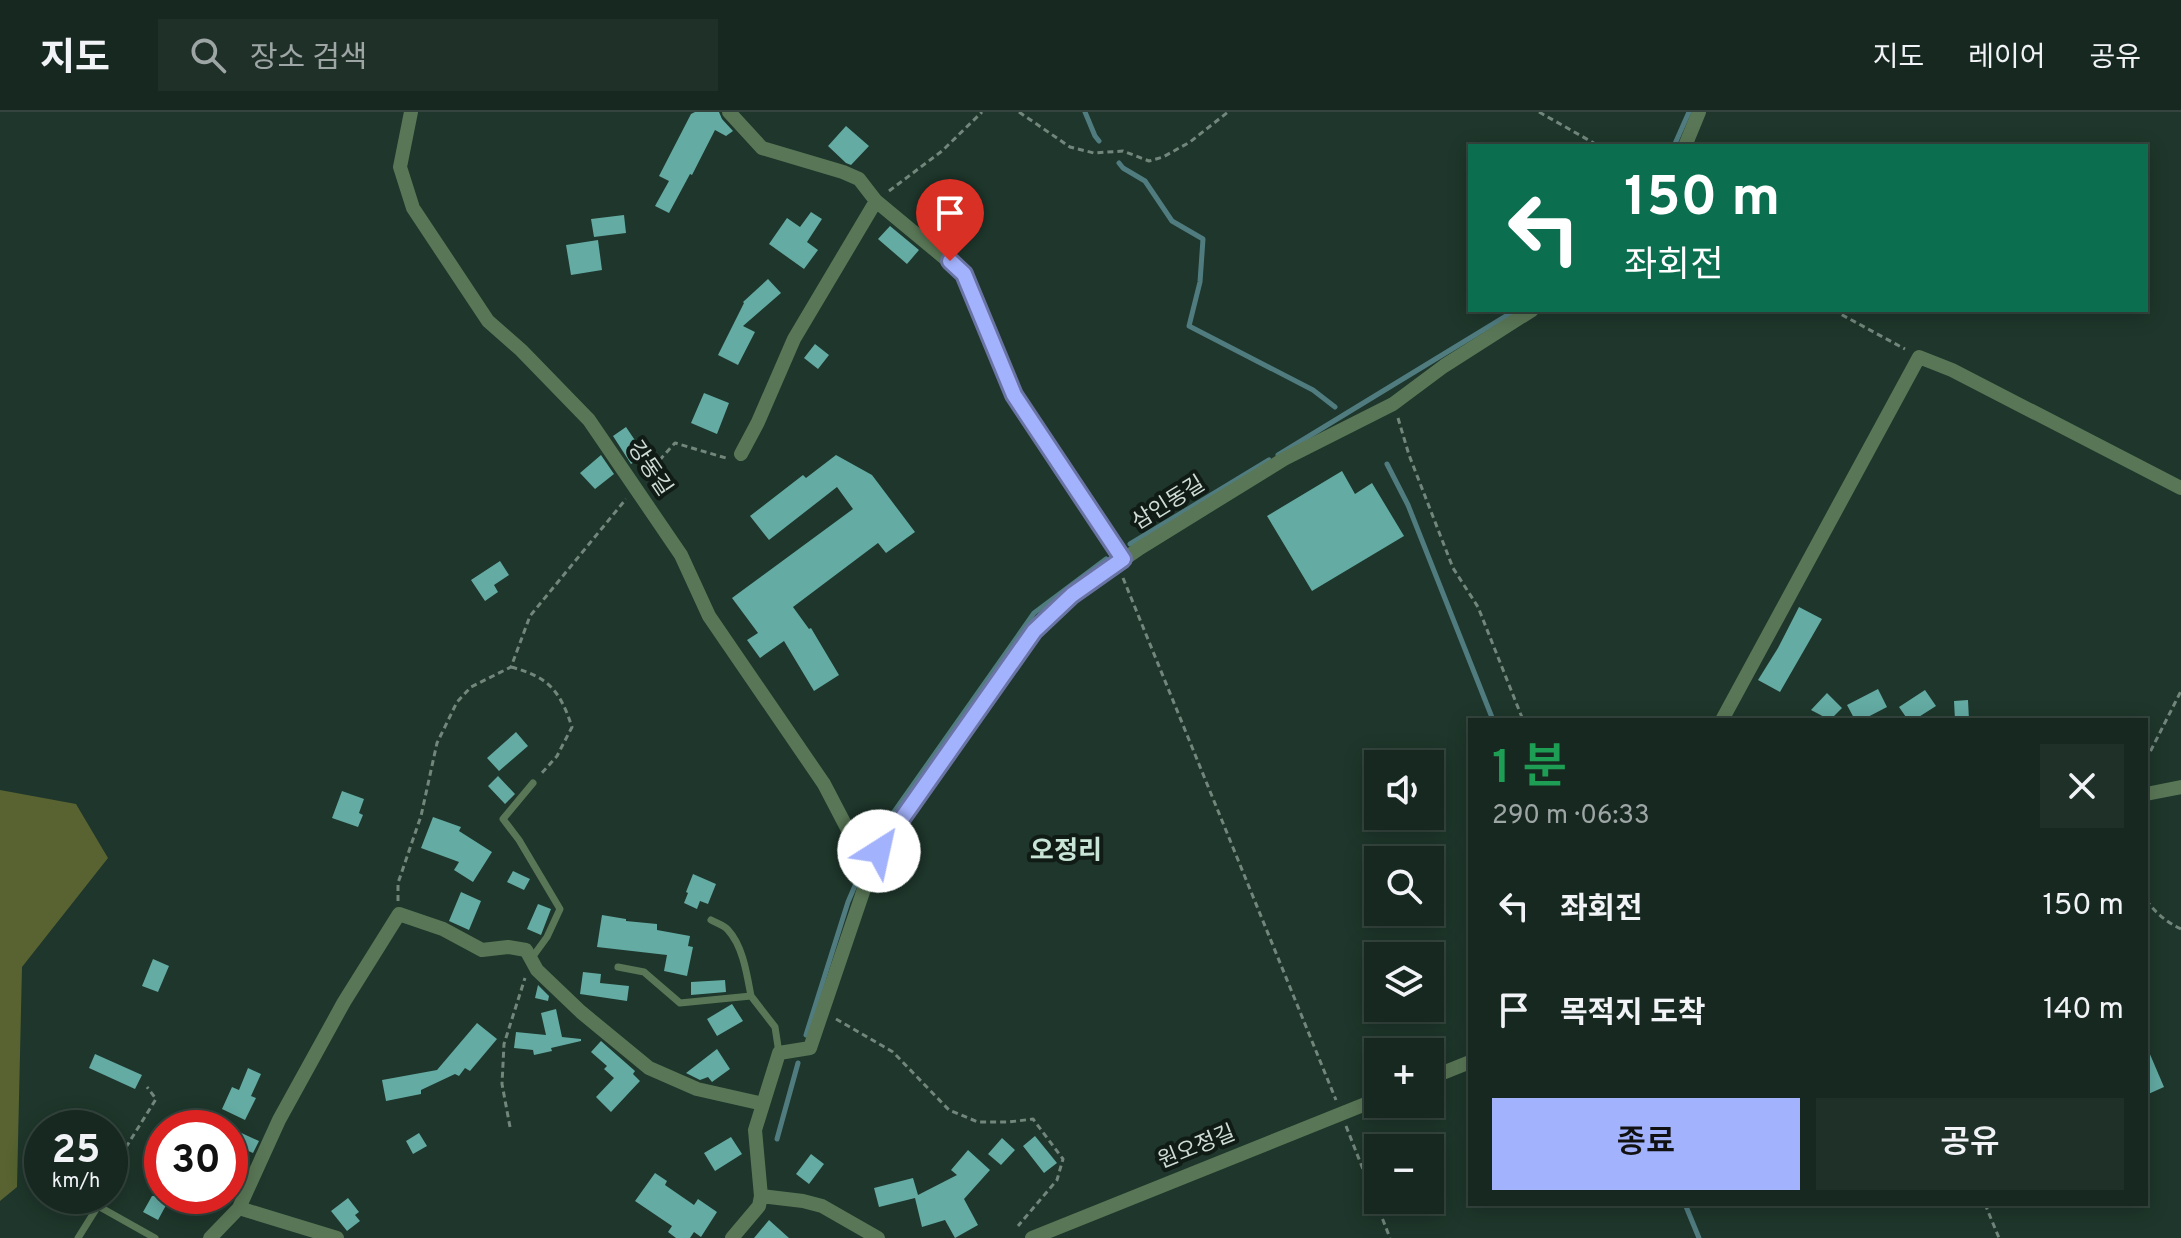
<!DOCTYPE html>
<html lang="ko">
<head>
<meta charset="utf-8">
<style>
  body { margin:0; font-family:Overpass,"Noto Sans KR",sans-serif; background:#1f3029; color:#f1f3f6; height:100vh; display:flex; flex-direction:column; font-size:30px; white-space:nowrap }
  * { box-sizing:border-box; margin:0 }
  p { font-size:26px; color:#9ea6a5 }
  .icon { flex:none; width:44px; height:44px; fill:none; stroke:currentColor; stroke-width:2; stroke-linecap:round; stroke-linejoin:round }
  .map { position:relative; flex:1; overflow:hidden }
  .side { position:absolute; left:1468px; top:606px; width:680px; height:488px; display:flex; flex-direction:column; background:#162820; border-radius:0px; box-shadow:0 4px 20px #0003,0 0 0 2px #35443e }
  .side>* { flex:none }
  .banner { position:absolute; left:1468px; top:32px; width:680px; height:168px; border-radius:0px; box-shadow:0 4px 20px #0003,0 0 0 2px #35443e; background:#0b6e4f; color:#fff; overflow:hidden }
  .buttons { position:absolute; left:1364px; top:638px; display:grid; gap:16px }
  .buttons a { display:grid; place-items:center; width:80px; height:80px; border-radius:0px; background:#162820; box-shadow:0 4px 20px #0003,0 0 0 2px #35443e; font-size:40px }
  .speed { position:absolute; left:24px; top:998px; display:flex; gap:16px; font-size:40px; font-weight:700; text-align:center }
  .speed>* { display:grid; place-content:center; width:104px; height:104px; border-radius:50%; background:#162820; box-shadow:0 4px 20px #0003,0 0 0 2px #35443e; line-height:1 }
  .speed small { font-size:20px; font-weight:400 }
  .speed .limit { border:12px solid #d22; background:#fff; color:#111 }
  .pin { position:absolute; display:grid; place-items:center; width:68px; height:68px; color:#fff; margin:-82px -34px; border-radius:50% 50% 50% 0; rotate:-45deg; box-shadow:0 0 8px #0007 }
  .pin .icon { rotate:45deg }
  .me { position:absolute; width:88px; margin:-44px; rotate:35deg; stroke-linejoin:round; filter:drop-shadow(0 0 6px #0008) }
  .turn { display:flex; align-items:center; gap:28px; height:168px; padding:0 24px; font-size:36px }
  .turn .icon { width:104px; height:104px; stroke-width:2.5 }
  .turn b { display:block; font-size:56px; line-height:68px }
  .round { display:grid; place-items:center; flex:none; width:84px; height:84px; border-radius:0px; background:#1f3029 }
  .head { display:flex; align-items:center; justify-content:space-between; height:136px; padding:0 24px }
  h1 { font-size:48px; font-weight:600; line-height:60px; color:#1e9e55 }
  .action { display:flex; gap:16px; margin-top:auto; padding:16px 24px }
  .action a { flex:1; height:92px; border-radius:0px; background:#a3b2fc; color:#111; font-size:32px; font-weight:600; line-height:92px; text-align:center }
  .action a+a { background:#1f3029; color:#f1f3f6 }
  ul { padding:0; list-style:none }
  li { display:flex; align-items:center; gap:24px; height:104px; padding:0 24px }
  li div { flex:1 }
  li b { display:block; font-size:30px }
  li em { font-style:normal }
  header { display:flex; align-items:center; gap:48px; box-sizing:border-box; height:112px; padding:0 40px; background:#162820; border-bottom:2px solid #35443e }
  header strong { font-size:38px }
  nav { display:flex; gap:44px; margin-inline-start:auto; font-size:28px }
  .search { width:560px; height:72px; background:#1f3029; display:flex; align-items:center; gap:20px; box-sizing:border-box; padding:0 28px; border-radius:0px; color:#9ea6a5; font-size:30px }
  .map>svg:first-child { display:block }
  .forest { fill:#586331 }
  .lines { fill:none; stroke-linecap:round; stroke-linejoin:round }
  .stream { stroke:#507c80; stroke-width:5 }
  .building { fill:#63aba3 }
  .path { stroke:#72867c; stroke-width:3; stroke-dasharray:6 4; stroke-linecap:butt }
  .lane { stroke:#597756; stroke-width:7 }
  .street { stroke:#597756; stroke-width:14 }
  .route-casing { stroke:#6a74a4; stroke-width:20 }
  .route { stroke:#a3b2fc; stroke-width:14 }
  .labels { text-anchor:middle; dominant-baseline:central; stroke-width:8; stroke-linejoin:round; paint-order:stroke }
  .street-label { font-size:22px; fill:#cedcd5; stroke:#101b16 }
  .quarter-label { font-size:26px; font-weight:bold; fill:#c8e5d7; stroke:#101b16 }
</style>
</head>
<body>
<header>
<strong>지도</strong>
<div class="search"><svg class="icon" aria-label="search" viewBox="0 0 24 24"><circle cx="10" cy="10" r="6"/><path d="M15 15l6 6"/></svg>장소 검색</div>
<nav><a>지도</a><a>레이어</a><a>공유</a></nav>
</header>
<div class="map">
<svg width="2181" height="1126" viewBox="0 0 2181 1126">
  <rect width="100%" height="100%" fill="#1e362b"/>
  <path class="forest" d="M 0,678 L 76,692 L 108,746 L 22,855 L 17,1075 L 0,1089 Z"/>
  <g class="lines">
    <path class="stream" d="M 1085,0 L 1095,24 L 1099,29
      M 1674,34 L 1689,0
      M 1119,51 L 1123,56 L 1145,69 L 1172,109 L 1203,127 L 1200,170 L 1189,214 L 1313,278 L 1335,295
      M 1278,343 L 1516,198
      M 1387,352 L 1408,393 L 1493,608
      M 1130,432 L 1269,348
      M 877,724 L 1034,501 L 1106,447
      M 806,923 L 848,790 L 866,748
      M 777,1027 L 798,951
      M 1685,1092 L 1699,1126"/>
  </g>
  <path class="building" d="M 695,0 L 719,0 L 722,7 L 733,19 L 726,24 L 715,18 L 692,63 L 690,62 L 669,101 L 655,94 L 669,69 L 659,64 L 691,2 Z
    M 846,14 L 869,34 L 851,53 L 846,51 L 828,34 Z
    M 811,100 L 822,107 L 807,130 L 818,138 L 804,157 L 769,132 L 787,106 L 800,115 Z
    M 624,103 L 626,121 L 594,125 L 591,107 Z
    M 890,114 L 919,138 L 907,152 L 878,127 Z
    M 598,128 L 602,158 L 571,163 L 566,133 Z
    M 768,167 L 781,181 L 743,214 L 755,220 L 738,253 L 718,243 L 744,191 L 743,190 Z
    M 815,232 L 829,243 L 818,257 L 804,246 Z
    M 704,281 L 729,291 L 717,322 L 691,311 Z
    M 626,315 L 645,343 L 631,352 L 613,324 Z
    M 601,343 L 614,362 L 595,377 L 580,361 Z
    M 836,343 L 872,363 L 915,420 L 886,441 L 878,431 L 793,495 L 809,517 L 811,516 L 839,563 L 814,579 L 784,529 L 760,546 L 747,528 L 758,521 L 732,486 L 853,397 L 837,375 L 769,428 L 750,404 L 803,363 L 806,366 Z
    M 1342,359 L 1355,382 L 1372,371 L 1404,424 L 1312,479 L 1267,404 Z
    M 500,449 L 509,463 L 494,473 L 498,480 L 485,489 L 471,468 Z
    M 1799,495 L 1822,507 L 1780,580 L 1758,568 L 1778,536 Z
    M 1878,577 L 1887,595 L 1862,608 L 1855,608 L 1847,593 Z
    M 1925,578 L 1936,594 L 1914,608 L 1908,608 L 1899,595 Z
    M 1827,581 L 1842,596 L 1830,608 L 1811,598 Z
    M 1968,588 L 1969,608 L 1955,608 L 1954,589 Z
    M 516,620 L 528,634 L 499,659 L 487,646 Z
    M 498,664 L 515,682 L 505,692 L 488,674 Z
    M 342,679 L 364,687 L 359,701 L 363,703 L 358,715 L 332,706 Z
    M 433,705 L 461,715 L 459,719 L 492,740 L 473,770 L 454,758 L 459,750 L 421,736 Z
    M 513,759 L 530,767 L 524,778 L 507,770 Z
    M 693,762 L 716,772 L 708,792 L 700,789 L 697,797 L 684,791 L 688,781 L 686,780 Z
    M 461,780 L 481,789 L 469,818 L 449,809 Z
    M 538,792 L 551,797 L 541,823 L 527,817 Z
    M 602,803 L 626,807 L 626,809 L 657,812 L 657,818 L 690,824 L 688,834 L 693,835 L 687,864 L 664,859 L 667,843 L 597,835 Z
    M 153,847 L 169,854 L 158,880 L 142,874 Z
    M 583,860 L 601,862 L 600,871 L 629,874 L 627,889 L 580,882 Z
    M 725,868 L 726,880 L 691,883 L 691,870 Z
    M 538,873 L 549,884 L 548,889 L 535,886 Z
    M 732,892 L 743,909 L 717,924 L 707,907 Z
    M 556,897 L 562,925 L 581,927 L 581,929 L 551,936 L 552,939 L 534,943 L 533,938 L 514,936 L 516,920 L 546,923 L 541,901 Z
    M 477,911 L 497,927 L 470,959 L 465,956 L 459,964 L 455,962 L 421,978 L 421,982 L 386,989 L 382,968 L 437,958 Z
    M 601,929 L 635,959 L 633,962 L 640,969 L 611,1000 L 596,985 L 614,966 L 604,957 L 607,954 L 591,940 Z
    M 2146,933 L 2164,975 L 2146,983 Z
    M 717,937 L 730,957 L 712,970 L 708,965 L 700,968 L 686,961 Z
    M 95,942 L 142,963 L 135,977 L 89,956 Z
    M 248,956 L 261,962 L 251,984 L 256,986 L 245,1008 L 222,997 L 232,975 L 239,978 Z
    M 235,1018 L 259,1029 L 253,1041 L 230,1031 Z
    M 419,1021 L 427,1034 L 413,1042 L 406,1029 Z
    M 1035,1024 L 1057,1051 L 1044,1061 L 1023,1034 Z
    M 731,1025 L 742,1042 L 715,1059 L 704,1041 Z
    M 1002,1026 L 1015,1038 L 1001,1053 L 988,1042 Z
    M 968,1038 L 990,1058 L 964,1087 L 978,1113 L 955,1126 L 945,1108 L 922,1115 L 915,1086 L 879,1095 L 874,1076 L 913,1066 L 918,1083 L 957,1063 L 951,1058 Z
    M 811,1042 L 824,1052 L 809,1072 L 796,1062 Z
    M 655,1061 L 667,1069 L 665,1073 L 694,1093 L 698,1087 L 717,1100 L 701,1125 L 694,1120 L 690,1126 L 676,1126 L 668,1120 L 672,1114 L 635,1089 Z
    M 152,1084 L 171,1084 L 158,1108 L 143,1100 Z
    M 348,1086 L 359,1100 L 355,1103 L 360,1109 L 347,1119 L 331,1099 Z
    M 769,1108 L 789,1126 L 754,1126 Z"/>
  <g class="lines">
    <path class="path" d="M 1019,0 L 1070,35 L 1094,41 L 1123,39 L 1149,49 L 1163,45 L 1190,30 L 1228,0
      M 1539,0 L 1599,34
      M 889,79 L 942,39 L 982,0
      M 1833,198 L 1905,237
      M 1398,306 L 1409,343 L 1453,456 L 1478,495 L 1523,608
      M 646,363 L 675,331 L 726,346
      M 1123,466 L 1336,988
      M 511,555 C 549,565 560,579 572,615 L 557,644 L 541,662
      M 2146,648 L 2181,579
      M 2146,788 C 2156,801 2166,810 2181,817
      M 398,789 L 398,771 L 421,704 L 437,631 L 457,590 L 471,575 L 511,555 L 530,504 L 626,387
      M 836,907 L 893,940 L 949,998 L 978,1010 L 1009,1010 L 1033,1007 L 1063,1047 L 1057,1068 L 1018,1114
      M 1346,1014 L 1390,1126
      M 510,1015 L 502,972 L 504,932 L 525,866
      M 110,1061 L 156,987 L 147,975
      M 1985,1092 L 1999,1126"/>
    <path class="lane" d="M 711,808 C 716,811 724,813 728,818 C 743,834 747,863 751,884
      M 531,847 L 547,825 L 560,797 L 519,728 L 503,707 L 533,671
      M 618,855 L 644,860 L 680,891 L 751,884 L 775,915 L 779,941
      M 78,1126 L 98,1094 L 155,1126"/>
    <path class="street" d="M 411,0 L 400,55 L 413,96 L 488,209 L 521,238 L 589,308 L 681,443 L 709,504 L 824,672 L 849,720 L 879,739
      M 729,0 L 762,36 L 843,60 L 859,67 L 876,89 L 964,162 L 1014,283 L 1123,447
      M 1685,34 L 1699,0
      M 741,342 L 758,310 L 794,227 L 876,89
      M 1722,608 L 1919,245 L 1952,258 L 2181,376
      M 2146,682 L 2181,675
      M 1430,966 L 1470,950
      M 761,1084 L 803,1089 L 822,1094 L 878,1126
      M 239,1096 L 279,1008 L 344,890 L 399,802 L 443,817 L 482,838 L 508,835 L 526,838 L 537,858 L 581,900 L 649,956 L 697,977 L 763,992
      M 210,1126 L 239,1096 L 337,1126
      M 732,1126 L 759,1094 L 761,1084 L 755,1018 L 779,941 L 810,936 L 864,777 L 879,739 L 1034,519 L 1072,483 L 1140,436 L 1284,347 L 1393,292 L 1444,254 L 1532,198
      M 1032,1126 L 1378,987"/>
  </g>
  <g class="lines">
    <defs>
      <path id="route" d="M 879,739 L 1034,519 L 1072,483 L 1123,447 L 1014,283 L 964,162 L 950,149"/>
    </defs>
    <use href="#route" class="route-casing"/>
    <use href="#route" class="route"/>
  </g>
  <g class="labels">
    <g class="street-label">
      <text transform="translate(649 357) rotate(56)">강동길</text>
      <text transform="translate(1169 392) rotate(-32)">삼인동길</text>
      <text transform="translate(1197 1036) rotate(-22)">원오정길</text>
    </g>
    <g class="quarter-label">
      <text x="1066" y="740">오정리</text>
    </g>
  </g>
</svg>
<div class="buttons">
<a><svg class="icon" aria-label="sound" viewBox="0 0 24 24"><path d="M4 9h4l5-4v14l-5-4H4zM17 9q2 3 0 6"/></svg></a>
<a><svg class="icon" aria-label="search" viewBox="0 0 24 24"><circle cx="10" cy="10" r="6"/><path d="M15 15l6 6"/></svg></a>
<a><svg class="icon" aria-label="layers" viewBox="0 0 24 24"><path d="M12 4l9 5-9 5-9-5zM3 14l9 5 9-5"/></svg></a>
<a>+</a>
<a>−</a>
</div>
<div class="speed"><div>25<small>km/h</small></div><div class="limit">30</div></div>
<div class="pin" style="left:950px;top:149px;background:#d93025"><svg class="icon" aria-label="arrive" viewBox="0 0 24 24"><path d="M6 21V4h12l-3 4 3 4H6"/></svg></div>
<svg class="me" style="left:879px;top:739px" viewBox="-20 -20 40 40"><circle r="19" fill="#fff"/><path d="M0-13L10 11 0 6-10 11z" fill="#a3b2fc"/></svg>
<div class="banner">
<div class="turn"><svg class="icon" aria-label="left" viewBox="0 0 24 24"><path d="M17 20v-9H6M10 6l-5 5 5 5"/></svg><div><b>150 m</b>좌회전</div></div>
</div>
<section class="side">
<div class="head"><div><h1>1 분</h1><p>290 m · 06:33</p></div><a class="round"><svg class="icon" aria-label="close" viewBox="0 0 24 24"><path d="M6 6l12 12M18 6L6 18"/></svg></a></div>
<ul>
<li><svg class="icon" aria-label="left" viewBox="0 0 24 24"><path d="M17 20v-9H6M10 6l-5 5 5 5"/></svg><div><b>좌회전</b></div><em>150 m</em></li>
<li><svg class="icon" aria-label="arrive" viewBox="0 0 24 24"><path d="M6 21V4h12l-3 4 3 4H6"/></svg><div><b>목적지 도착</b></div><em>140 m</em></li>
</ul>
<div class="action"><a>종료</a><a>공유</a></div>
</section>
</div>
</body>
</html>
